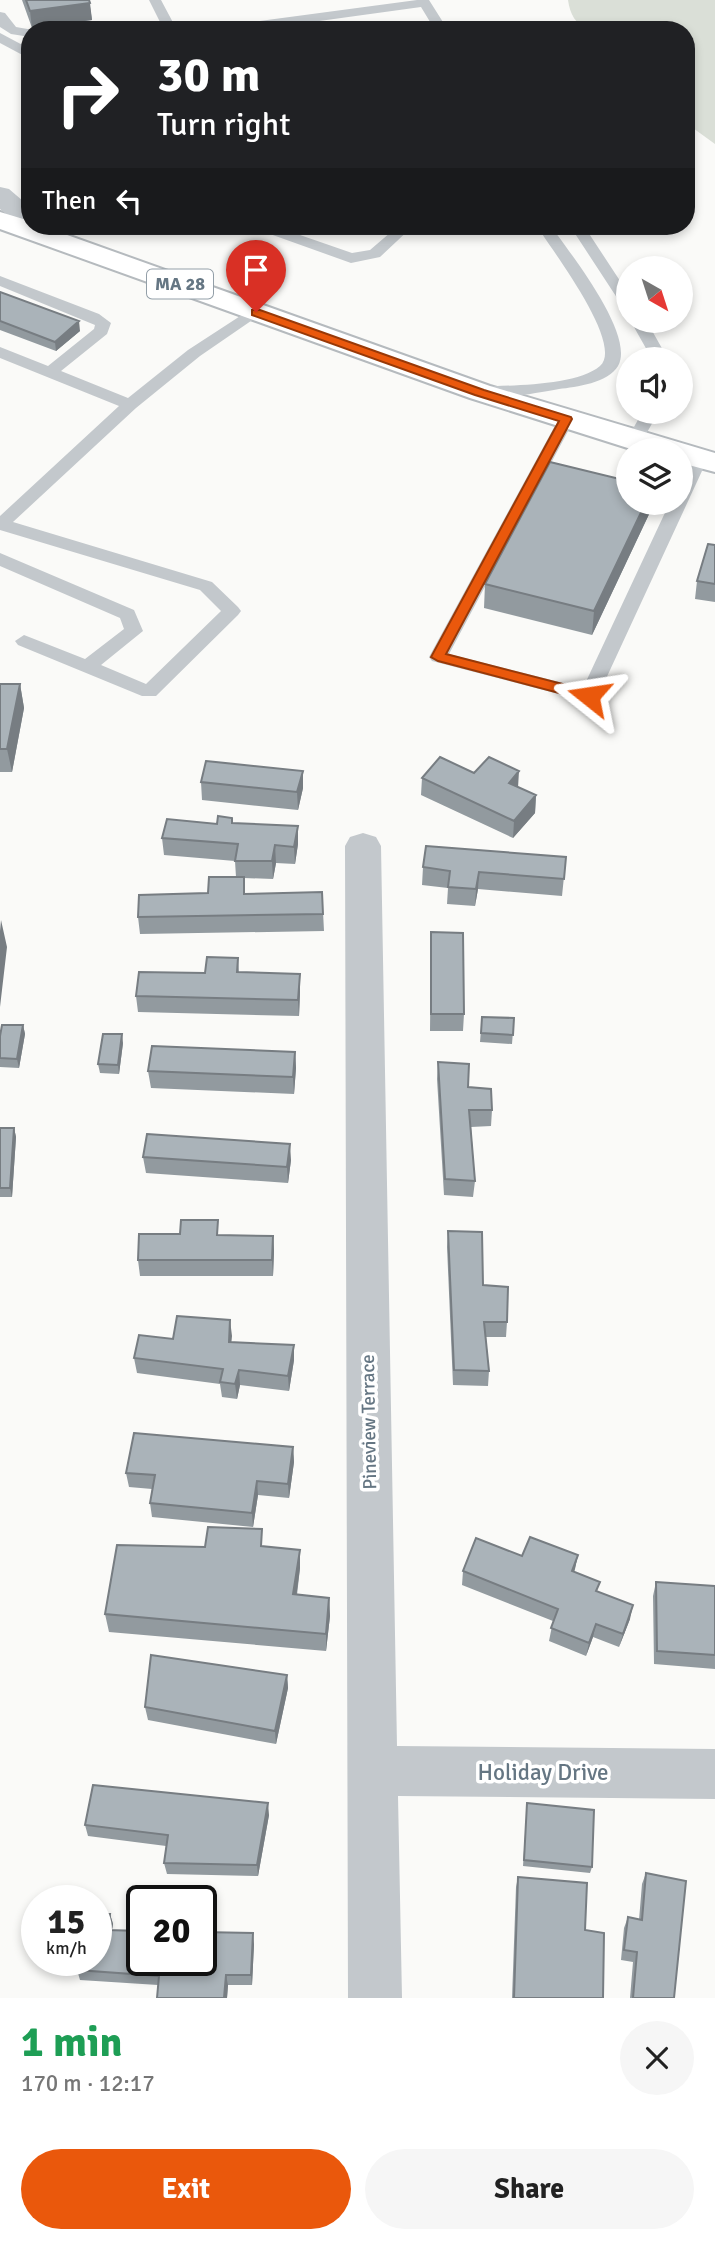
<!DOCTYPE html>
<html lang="en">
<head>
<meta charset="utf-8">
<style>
  body { margin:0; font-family:Signika,sans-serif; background:#f6f6f6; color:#222; height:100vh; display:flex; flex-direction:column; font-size:26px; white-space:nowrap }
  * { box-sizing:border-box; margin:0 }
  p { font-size:23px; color:#767676 }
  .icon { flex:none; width:38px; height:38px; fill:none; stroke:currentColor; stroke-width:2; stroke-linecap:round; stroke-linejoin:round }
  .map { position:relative; height:1998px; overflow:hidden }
  .sheet { display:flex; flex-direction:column; background:#fff; flex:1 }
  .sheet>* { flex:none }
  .guide { position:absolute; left:21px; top:21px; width:674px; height:214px; border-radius:28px; box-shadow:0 4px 10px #0003; background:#202124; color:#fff; overflow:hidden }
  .needle { width:46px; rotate:141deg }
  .fabs { position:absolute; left:616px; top:256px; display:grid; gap:14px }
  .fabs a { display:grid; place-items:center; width:77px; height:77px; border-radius:50%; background:#fff; box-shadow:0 4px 10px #0003; font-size:35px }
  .speed { position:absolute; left:21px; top:1885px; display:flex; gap:14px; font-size:35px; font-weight:700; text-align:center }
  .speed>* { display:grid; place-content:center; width:91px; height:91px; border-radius:50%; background:#fff; box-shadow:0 4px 10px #0003; line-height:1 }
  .speed small { font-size:18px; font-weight:400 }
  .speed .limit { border:4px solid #111; border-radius:10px; background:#fff; color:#111 }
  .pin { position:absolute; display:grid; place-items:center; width:60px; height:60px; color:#fff; margin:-72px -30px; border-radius:50% 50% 50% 0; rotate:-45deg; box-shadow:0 0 7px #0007 }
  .pin .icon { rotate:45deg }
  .me { position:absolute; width:77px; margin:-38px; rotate:285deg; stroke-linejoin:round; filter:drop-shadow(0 0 5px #0008) }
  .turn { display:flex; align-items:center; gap:24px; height:147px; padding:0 21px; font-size:32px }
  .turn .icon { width:91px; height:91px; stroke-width:2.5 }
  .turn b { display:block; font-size:49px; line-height:60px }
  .then { display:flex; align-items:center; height:66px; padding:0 21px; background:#0003; gap:14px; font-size:26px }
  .round { display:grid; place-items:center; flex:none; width:74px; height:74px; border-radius:37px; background:#f6f6f6 }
  .head { display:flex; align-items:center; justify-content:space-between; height:119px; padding:0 21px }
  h1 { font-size:42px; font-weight:700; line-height:52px; color:#1e9e55 }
  .primary-button { display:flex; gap:14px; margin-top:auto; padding:14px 21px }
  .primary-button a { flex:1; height:80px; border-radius:42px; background:#ea580c; color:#fff; font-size:28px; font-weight:700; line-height:80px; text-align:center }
  .primary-button a+a { background:#f6f6f6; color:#222 }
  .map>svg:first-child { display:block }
  .green { fill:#dadfd7 }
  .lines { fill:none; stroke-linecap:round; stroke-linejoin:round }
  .primary-casing { stroke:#b5babe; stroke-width:4 }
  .service { fill:#c3c8cc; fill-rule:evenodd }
  .minor { fill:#c3c8cc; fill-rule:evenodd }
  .primary { fill:#fff; fill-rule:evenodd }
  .wall { fill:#929a9f }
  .shaded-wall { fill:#777d82 }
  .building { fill:#aab3b9; stroke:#777d82; stroke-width:2 }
  .route { fill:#ea580c; stroke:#983908; stroke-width:2 }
  .labels { text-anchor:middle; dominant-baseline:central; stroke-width:7; stroke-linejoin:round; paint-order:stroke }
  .shield { fill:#fff; stroke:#939fa8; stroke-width:2 }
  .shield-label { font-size:18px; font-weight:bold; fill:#657683 }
  .street-label { font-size:19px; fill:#657683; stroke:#fff }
  .near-street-label { font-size:23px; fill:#657683; stroke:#fff }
</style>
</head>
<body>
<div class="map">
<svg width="715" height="1998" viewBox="0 0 715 1998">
  <rect width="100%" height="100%" fill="#fafaf8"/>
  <path class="green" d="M 568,0 L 715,0 L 715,144 L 686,123 L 686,30 L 589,30 C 575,24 570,14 568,0 Z"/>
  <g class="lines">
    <defs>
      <path id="primary" d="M 0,212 L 30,221 L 30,226 L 42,226 L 490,386 L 715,453 L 715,472 L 681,463 L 681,450 L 634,450 L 470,398 L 0,229 Z"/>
    </defs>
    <use href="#primary" class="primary-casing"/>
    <path class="service" d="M 149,0 L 161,0 L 177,30 L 164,30 Z
      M 417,0 L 429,0 L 448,30 L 435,30 L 421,7 L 254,30 L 217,30 L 223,26 Z
      M 0,12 L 5,13 L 16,27 L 33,30 L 30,30 L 30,37 L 11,34 L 0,27 Z
      M 83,23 L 101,30 L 56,30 Z
      M 0,33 L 30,49 L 30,59 L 0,43 Z
      M 254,226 L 274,226 L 352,253 L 370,250 L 398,226 L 413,226 L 380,257 L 351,263 L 256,229 Z
      M 537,226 L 551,226 C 569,252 636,335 618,366 C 608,383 576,387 559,389 C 537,393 496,401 474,395 L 472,392 L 474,389 L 480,387 C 511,385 577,386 600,366 C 625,344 550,248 537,226 Z
      M 570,226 L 584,226 L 628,293 L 628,309 L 623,307 Z
      M 0,276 L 99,314 L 111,323 L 107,334 L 61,371 L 128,398 L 188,350 L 251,309 L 256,307 L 264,312 L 200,356 L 136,408 L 13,522 L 212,582 L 238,607 L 241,611 L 238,615 L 156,696 L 142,696 L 18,645 L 15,641 L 24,635 L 85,659 L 124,629 L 120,618 L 0,566 L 0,553 L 134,610 L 143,631 L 101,665 L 146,684 L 221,611 L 200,590 L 0,530 L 0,516 L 119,406 L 0,358 L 0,347 L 48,366 L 94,329 L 95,325 L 0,286 Z
      M 630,320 L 646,320 L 668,359 L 652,359 Z
      M 643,411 L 659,411 L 640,445 L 628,445 L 626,441 Z
      M 566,415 L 574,420 L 449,654 L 583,688 L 670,502 L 681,502 C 681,487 682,458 700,453 L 708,458 L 598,696 L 596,701 L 589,702 L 432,661 L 429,657 L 558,420 Z"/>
    <path class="minor" d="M 0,187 L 9,189 L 30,207 L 30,226 L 40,227 C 21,231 13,220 0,209 Z
      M 363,833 L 376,837 L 381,846 L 397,1746 L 715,1749 L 715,1799 L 398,1796 L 402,1998 L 348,1998 L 345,846 L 350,837 Z"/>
    <use href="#primary" class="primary"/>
  </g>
  <path class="wall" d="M 22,0 L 89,0 L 92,20 L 32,28 Z
    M 0,292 L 80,331 L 56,351 L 0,330 Z
    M 628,502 L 652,502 L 651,510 L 592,635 L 484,608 L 485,584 Z
    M 715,545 L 715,602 L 695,599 L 697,581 Z
    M 0,684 L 20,684 L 24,708 L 12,772 L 0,772 Z
    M 303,771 L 303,788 L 298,810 L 202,800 L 201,782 Z
    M 474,773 L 518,787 L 536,795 L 535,813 L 513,838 L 421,795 L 422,778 Z
    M 232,818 L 233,823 L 298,826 L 298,844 L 295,864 L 276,863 L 273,879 L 244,878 L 245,894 L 322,892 L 324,931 L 140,934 L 138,917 L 208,893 L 236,877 L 235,861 L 164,855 L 162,838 L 217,824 Z
    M 566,857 L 562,896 L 478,889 L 475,906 L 447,904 L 448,888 L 422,885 L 423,867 Z
    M 431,932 L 464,1014 L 463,1031 L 430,1031 Z
    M 238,958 L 239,972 L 300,974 L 300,991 L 299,1016 L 138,1012 L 136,996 L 205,973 Z
    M 482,1017 L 514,1018 L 512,1044 L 480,1042 Z
    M 23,1025 L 25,1034 L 19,1068 L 0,1067 L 0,1036 Z
    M 123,1043 L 119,1074 L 100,1073 L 98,1064 Z
    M 295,1052 L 296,1068 L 294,1094 L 151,1088 L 148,1071 Z
    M 438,1062 L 468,1087 L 492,1110 L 491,1126 L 471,1127 L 475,1181 L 473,1197 L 444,1195 L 437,1079 Z
    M 0,1128 L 14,1128 L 16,1137 L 12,1197 L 0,1197 Z
    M 143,1157 L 291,1160 L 288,1183 L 146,1173 Z
    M 448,1231 L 507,1322 L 506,1337 L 486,1337 L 489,1371 L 488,1386 L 453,1385 L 447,1247 Z
    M 219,1235 L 273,1236 L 274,1251 L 273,1276 L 140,1276 L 138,1260 Z
    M 230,1320 L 231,1342 L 294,1345 L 294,1360 L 289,1391 L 240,1385 L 237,1399 L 222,1397 L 220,1384 L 137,1373 L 134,1358 L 173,1339 Z
    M 293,1447 L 294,1462 L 289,1498 L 258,1495 L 253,1527 L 152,1517 L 150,1503 L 152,1489 L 129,1487 L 126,1473 Z
    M 205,1547 L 263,1547 L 300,1550 L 300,1568 L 297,1595 L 329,1598 L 330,1616 L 326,1651 L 109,1632 L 105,1614 Z
    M 578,1555 L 574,1572 L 630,1619 L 619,1647 L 593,1637 L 586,1656 L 549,1641 L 553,1621 L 462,1585 L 463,1571 L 522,1556 Z
    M 656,1582 L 715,1586 L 715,1669 L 654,1664 L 653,1596 Z
    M 287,1675 L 288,1688 L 276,1744 L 148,1720 L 145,1707 Z
    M 527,1803 L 592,1867 L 590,1873 L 523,1866 Z
    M 269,1815 L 258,1876 L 167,1874 L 164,1863 L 166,1846 L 88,1836 L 85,1825 Z
    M 646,1873 L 674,1998 L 630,1998 L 633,1962 L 621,1960 L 624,1928 L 628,1917 L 639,1920 L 642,1884 Z
    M 518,1877 L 585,1930 L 603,1998 L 512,1998 L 516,1887 Z
    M 110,1914 L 113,1924 L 112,1930 L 254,1944 L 252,1985 L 228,1985 L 227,1998 L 157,1998 L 158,1985 L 80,1980 L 77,1970 Z"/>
  <path class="shaded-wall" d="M 90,3 L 92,20 L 32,28 L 30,11 Z
    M 79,321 L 80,331 L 56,351 L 55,342 Z
    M 646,502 L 652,502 L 651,510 L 592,635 L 594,611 Z
    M 20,684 L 24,708 L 12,772 L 7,749 Z
    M 303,771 L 303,788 L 298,810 L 297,792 Z
    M 519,771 L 518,788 L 509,783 Z
    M 536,795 L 535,813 L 513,838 L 514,821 Z
    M 298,826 L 298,844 L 295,864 L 294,847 Z
    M 275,845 L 276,863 L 273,879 L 272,861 Z
    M 479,872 L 478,889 L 475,906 L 476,889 Z
    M 1,920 L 7,947 L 0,1007 L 0,931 Z
    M 300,974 L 300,991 L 299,1016 L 298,1000 Z
    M 23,1025 L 25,1034 L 19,1068 L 17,1059 Z
    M 122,1034 L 123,1043 L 119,1074 L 118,1065 Z
    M 295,1052 L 296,1068 L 294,1094 L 293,1077 Z
    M 14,1128 L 16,1137 L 12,1197 L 10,1188 Z
    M 290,1144 L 291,1160 L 288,1183 L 287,1167 Z
    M 273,1236 L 274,1251 L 273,1276 L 272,1260 Z
    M 230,1320 L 232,1336 L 230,1357 L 229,1342 Z
    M 294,1345 L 294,1360 L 289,1391 L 288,1376 Z
    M 239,1370 L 240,1385 L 237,1399 L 235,1384 Z
    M 293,1447 L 294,1462 L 289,1498 L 288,1484 Z
    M 257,1481 L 258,1495 L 253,1527 L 252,1513 Z
    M 300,1550 L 300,1568 L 294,1613 L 293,1594 Z
    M 578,1555 L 575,1569 L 569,1585 L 572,1571 Z
    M 329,1598 L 330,1616 L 326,1651 L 326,1634 Z
    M 633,1605 L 630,1619 L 619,1647 L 623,1634 Z
    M 596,1624 L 593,1637 L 586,1656 L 589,1643 Z
    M 287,1675 L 288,1688 L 276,1744 L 275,1731 Z
    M 268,1803 L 269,1815 L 258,1876 L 257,1865 Z
    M 110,1914 L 113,1924 L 110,1940 L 107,1930 Z
    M 253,1933 L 254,1944 L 252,1985 L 251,1975 Z
    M 226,1975 L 228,1985 L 227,1998 L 224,1998 Z"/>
  <path class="building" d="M 26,0 L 89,0 L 90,3 L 30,11 Z
    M 0,292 L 79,321 L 55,342 L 0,321 Z
    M 550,462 L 628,481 L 628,502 L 646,502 L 594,611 L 485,584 Z
    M 708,544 L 715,545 L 715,584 L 697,581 Z
    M 0,684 L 20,684 L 7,749 L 0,749 Z
    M 440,757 L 474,773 L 489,757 L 519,771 L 509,783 L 536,795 L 514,821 L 422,778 Z
    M 206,761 L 303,771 L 297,792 L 201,782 Z
    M 218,816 L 232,818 L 232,823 L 298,826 L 294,847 L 275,845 L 272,861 L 235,861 L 238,844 L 162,838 L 167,819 L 217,824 Z
    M 426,846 L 566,857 L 564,879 L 479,872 L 476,889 L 448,887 L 450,871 L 423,867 Z
    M 209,877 L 244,877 L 244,894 L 322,892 L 323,914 L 138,917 L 139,895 L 208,893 Z
    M 431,932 L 463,933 L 464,1014 L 431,1014 Z
    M 207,957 L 238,958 L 237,972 L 300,974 L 298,1000 L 136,996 L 139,972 L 205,973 Z
    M 482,1017 L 514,1018 L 513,1035 L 481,1033 Z
    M 2,1025 L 23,1025 L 17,1059 L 0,1058 L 0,1036 Z
    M 103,1034 L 122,1034 L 118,1065 L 98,1064 Z
    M 152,1046 L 295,1052 L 293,1077 L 148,1071 Z
    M 438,1062 L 469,1064 L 468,1087 L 491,1089 L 492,1110 L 469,1110 L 475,1181 L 445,1179 Z
    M 0,1128 L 14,1128 L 10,1188 L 0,1188 Z
    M 147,1134 L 290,1144 L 287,1167 L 143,1157 Z
    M 181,1220 L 218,1220 L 217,1235 L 273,1236 L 272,1260 L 138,1260 L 139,1234 L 180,1234 Z
    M 448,1231 L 482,1232 L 483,1285 L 508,1287 L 507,1322 L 484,1322 L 489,1371 L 454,1370 Z
    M 177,1316 L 230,1320 L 229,1342 L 294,1345 L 288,1376 L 239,1370 L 235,1384 L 220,1382 L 223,1369 L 134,1358 L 139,1335 L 173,1339 Z
    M 134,1433 L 293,1447 L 288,1484 L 257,1481 L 252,1513 L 150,1503 L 155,1475 L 126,1473 Z
    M 208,1527 L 262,1529 L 261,1546 L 300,1550 L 293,1594 L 329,1598 L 326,1634 L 105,1614 L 117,1545 L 205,1547 Z
    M 530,1537 L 578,1555 L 572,1571 L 600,1582 L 596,1591 L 633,1605 L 623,1634 L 596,1624 L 589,1643 L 551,1628 L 558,1609 L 463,1571 L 476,1538 L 522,1556 Z
    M 656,1582 L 715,1586 L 715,1655 L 657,1651 Z
    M 151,1655 L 287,1675 L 275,1731 L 145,1707 Z
    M 93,1785 L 268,1803 L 257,1865 L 164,1863 L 168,1835 L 85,1825 Z
    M 527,1803 L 594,1810 L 592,1867 L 524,1860 Z
    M 646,1873 L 686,1881 L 674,1998 L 633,1998 L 637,1952 L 624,1950 L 628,1917 L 642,1920 Z
    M 518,1877 L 587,1883 L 585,1930 L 604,1933 L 603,1998 L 514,1998 Z
    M 100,1914 L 110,1914 L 107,1930 L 142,1931 L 142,1960 L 201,1960 L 201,1932 L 253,1933 L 251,1975 L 226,1975 L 224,1998 L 157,1998 L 159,1976 L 77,1970 L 78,1960 L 96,1960 L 96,1933 L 98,1933 Z"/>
  <path class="route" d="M 252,310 L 260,310 L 484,390 L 571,417 L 572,419 L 446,654 L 594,692 L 594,699 L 589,701 L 438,661 L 431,657 L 559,421 L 475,395 L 252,315 Z"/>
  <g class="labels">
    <rect class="shield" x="147" y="269.5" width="66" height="29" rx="5"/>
    <g class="shield-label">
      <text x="180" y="284">MA 28</text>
    </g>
    <g class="street-label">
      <text transform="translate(369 1422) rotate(-91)">Pineview Terrace</text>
    </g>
    <g class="near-street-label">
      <text x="543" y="1772">Holiday Drive</text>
    </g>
  </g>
</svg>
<div class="fabs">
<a><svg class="needle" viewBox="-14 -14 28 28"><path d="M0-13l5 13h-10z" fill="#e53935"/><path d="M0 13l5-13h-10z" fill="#767676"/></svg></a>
<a><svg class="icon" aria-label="sound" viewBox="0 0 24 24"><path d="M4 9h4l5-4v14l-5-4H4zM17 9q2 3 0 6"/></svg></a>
<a><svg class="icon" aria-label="layers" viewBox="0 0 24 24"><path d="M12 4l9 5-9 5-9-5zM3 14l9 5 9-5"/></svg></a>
</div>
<div class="speed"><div>15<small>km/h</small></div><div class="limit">20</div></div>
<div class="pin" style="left:256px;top:312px;background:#d93025"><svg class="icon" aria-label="arrive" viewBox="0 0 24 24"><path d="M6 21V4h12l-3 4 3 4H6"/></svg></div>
<svg class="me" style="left:589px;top:696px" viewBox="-20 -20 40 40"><path d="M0-17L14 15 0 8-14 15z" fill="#ea580c" stroke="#fff" stroke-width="4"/></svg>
<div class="guide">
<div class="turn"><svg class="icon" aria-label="right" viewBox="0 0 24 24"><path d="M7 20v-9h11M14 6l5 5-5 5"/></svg><div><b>30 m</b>Turn right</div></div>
<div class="then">Then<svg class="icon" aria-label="left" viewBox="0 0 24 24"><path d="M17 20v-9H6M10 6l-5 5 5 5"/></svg></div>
</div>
</div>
<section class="sheet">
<div class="head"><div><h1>1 min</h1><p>170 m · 12:17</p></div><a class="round"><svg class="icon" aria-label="close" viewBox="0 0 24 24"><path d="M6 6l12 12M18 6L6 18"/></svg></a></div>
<div class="primary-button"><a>Exit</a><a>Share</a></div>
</section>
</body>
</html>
